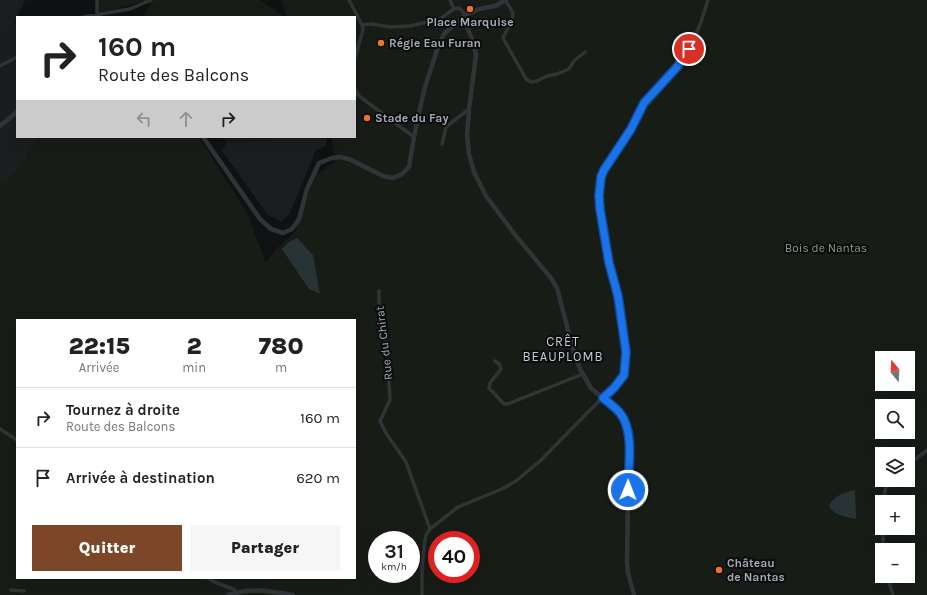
<!DOCTYPE html>
<html lang="fr">
<head>
<meta charset="utf-8">
<style>
  body { margin:0; font-family:Karla,sans-serif; background:#f6f6f6; color:#222; height:100vh; display:flex; flex-direction:column; font-size:15px; white-space:nowrap }
  * { box-sizing:border-box; margin:0 }
  p { font-size:13px; color:#767676 }
  .icon { flex:none; width:22px; height:22px; fill:none; stroke:currentColor; stroke-width:2; stroke-linecap:round; stroke-linejoin:round }
  .map { position:relative; flex:1; overflow:hidden }
  .sheet { position:absolute; left:16px; top:319px; width:340px; height:260px; display:flex; flex-direction:column; background:#fff; border-radius:0px; box-shadow:0 4px 16px #0002 }
  .sheet>* { flex:none }
  .top-card { position:absolute; left:16px; top:16px; width:340px; height:122px; border-radius:0px; box-shadow:0 4px 16px #0002; background:#fff; color:#222; overflow:hidden }
  .needle { width:26px; rotate:342deg }
  .tools { position:absolute; left:875px; top:351px; display:grid; gap:8px }
  .tools a { display:grid; place-items:center; width:40px; height:40px; border-radius:0px; background:#fff; box-shadow:0 4px 16px #0002; font-size:20px }
  .speed { position:absolute; left:368px; top:531px; display:flex; gap:8px; font-size:20px; font-weight:700; text-align:center }
  .speed>* { display:grid; place-content:center; width:52px; height:52px; border-radius:50%; background:#fff; box-shadow:0 4px 16px #0002; line-height:1 }
  .speed small { font-size:10px; font-weight:400 }
  .speed .limit { border:6px solid #d22; background:#fff; color:#111 }
  .pin { position:absolute; display:grid; place-items:center; width:34px; height:34px; color:#fff; margin:-17px; border:2px solid #fff; border-radius:50%; box-shadow:0 1px 4px #0007 }
  .me { position:absolute; width:44px; margin:-22px; rotate:1deg; stroke-linejoin:round; filter:drop-shadow(0 0 3px #0008) }
  .turn { display:flex; align-items:center; gap:14px; height:84px; padding:0 16px; font-size:18px }
  .turn .icon { width:52px; height:52px; stroke-width:2.5 }
  .turn b { display:block; font-size:28px; line-height:34px }
  .lanes { display:flex; align-items:center; height:38px; padding:0 16px; background:#0003; justify-content:center; gap:20px; direction:ltr }
  .lanes .off { opacity:.35 }
  .eta { display:flex; justify-content:space-evenly; align-items:center; height:68px; text-align:center }
  .eta b { font-size:24px; font-weight:800; line-height:28px }
  .cta { display:flex; gap:8px; margin-top:auto; padding:8px 16px }
  .cta a { flex:1; height:46px; border-radius:0px; background:#7c4729; color:#fff; font-size:16px; font-weight:800; line-height:46px; text-align:center }
  .cta a+a { background:#f6f6f6; color:#222 }
  ul { padding:0; list-style:none }
  li { display:flex; align-items:center; gap:12px; height:60px; padding:0 16px; border-top:1px solid #e0e0e0 }
  li div { flex:1 }
  li b { display:block; font-size:15px }
  li em { font-style:normal }
  .map>svg:first-child { display:block }
  .built { fill:#1c1d1e }
  .green { fill:#181c17; fill-rule:evenodd }
  .water { fill:#273334 }
  .lines { fill:none; stroke-linecap:round; stroke-linejoin:round }
  .minor { stroke:#313436; stroke-width:3.5 }
  .tertiary { stroke:#313436; stroke-width:4.5 }
  .route-casing { stroke:#114b97; stroke-width:10 }
  .route { stroke:#1a73e8; stroke-width:7 }
  .poi-dot { fill:#e97431; stroke:#0b0c0d; stroke-width:1.5 }
  .labels { text-anchor:middle; dominant-baseline:central; stroke-width:4; stroke-linejoin:round; paint-order:stroke }
  .poi-label { font-size:12px; font-weight:bold; fill:#a2acb2; stroke:#0b0c0d; text-anchor:start }
  .park-label { font-size:12px; fill:#829c79; stroke:#0b0c0d }
  .street-label { font-size:12px; fill:#a2acb2; stroke:#0b0c0d }
  .neighbourhood-label { font-size:13px; letter-spacing:1px; fill:#c3c9ce; stroke:#0b0c0d }
</style>
</head>
<body>
<div class="map">
<svg width="927" height="595" viewBox="0 0 927 595">
  <rect width="100%" height="100%" fill="#101112"/>
  <path class="built" d="M 0,0 L 25,0 L 15,23 L 17,27 L 17,137 L 38,137 L 21,167 L 6,183 L 2,184 L 0,186 Z
    M 275,137 L 327,137 L 326,146 L 316,150 L 290,213 L 281,222 L 267,214 L 222,151 L 227,142 L 265,141 Z"/>
  <path class="green" d="M 98,0 L 260,0 L 285,17 L 143,17 L 151,3 L 145,4 L 143,1 L 120,8 L 99,12 Z
    M 282,0 L 927,0 L 927,595 L 0,595 L 0,186 L 2,184 L 6,183 L 21,167 L 38,137 L 199,137 L 247,213 L 266,263 L 274,251 L 296,231 L 314,177 L 335,161 L 331,137 L 355,137 L 355,17 L 286,17 ZM 17,320 L 355,320 L 355,578 L 17,578 ZM 882,358 L 908,358 L 908,384 L 882,384 ZM 882,406 L 908,406 L 908,432 L 882,432 ZM 882,454 L 908,454 L 908,480 L 882,480 ZM 882,502 L 908,502 L 908,528 L 882,528 ZM 377,540 L 411,540 L 411,574 L 377,574 ZM 437,540 L 471,540 L 471,574 L 437,574 ZM 882,550 L 908,550 L 908,576 L 882,576 Z
    M 220,137 L 275,137 L 265,141 L 227,142 Z"/>
  <path class="water" d="M 297,238 L 313,255 L 320,294 L 309,289 L 282,249 L 289,242 Z
    M 855,490 L 856,519 C 847,517 834,516 829,506 C 832,497 846,491 855,490 Z"/>
  <g class="lines">
    <path class="minor" d="M 97,0 L 97,15
      M 349,0 L 362,25 L 371,24 L 390,27 L 410,26 L 440,19 L 454,9 L 459,8 L 466,15
      M 450,0 L 454,9
      M 506,1 L 513,13 L 512,20 L 503,38 L 526,79 L 531,82 L 537,81 L 547,76 L 557,74 L 569,69 L 574,61 L 585,52
      M 83,17 L 130,9 L 151,0
      M 355,58 L 363,30 L 362,25
      M 0,66 L 17,57
      M 355,90 L 359,96 L 414,137
      M 442,144 L 446,127 L 469,109
      M 379,291 L 379,308 L 387,350 L 390,400 L 380,421 L 386,433 L 406,462 L 430,529
      M 495,361 L 499,364 L 501,369 L 490,383 L 489,388 L 504,404 L 508,404 L 583,374
      M 0,429 L 17,440
      M 908,465 L 927,450
      M 884,502 L 885,490 L 890,480
      M 883,550 L 883,528
      M 887,576 L 893,595
      M 208,578 L 212,581 L 235,590 L 236,595
      M 11,590 L 24,591
      M 422,595 L 422,567 L 425,540 L 426,535 L 430,529 L 458,507 L 502,489 L 516,481 L 540,461 L 599,401 L 607,395 L 622,378 L 625,372 L 626,355 L 618,296 L 609,263 L 599,205 L 600,182 L 604,170 L 624,141 L 644,103 L 677,67 L 689,49 L 700,25 L 708,0"/>
    <path class="tertiary" d="M 463,17 L 474,44 L 476,55 L 469,109 L 467,136 L 469,154 L 474,172 L 486,196 L 516,236 L 551,278 L 557,288 L 573,349 L 580,369 L 591,388 L 620,413 L 628,430 L 629,439 L 627,562 L 628,573 L 634,595
      M 0,126 L 17,112
      M 203,137 L 260,219 L 271,229 L 283,233 L 292,229 L 299,219 L 307,189 L 319,163 L 332,158 L 340,157 L 349,159 L 383,176 L 393,178 L 402,174 L 409,167 L 414,137 L 424,90 L 438,47 L 444,34 L 466,15 L 479,9 L 495,6 L 506,0
      M 228,595 C 251,587 269,591 293,595"/>
  </g>
  <g class="lines">
    <defs>
      <path id="route" d="M 628,490 C 628,467 635,432 620,413 C 615,407 609,403 603,398 L 614,388 L 624,375 L 626,352 L 618,296 L 609,263 L 600,209 L 599,196 L 601,177 L 604,170 L 631,129 L 644,103 L 677,67 L 689,49"/>
    </defs>
    <use href="#route" class="route-casing"/>
    <use href="#route" class="route"/>
  </g>
  <g class="poi-dot">
    <circle cx="470" cy="9" r="4"/>
    <circle cx="381" cy="43" r="4"/>
    <circle cx="367" cy="118" r="4"/>
    <circle cx="719" cy="570" r="4"/>
  </g>
  <g class="labels">
    <g class="poi-label">
      <text x="470" y="22" text-anchor="middle">Place Marquise</text>
      <text x="389" y="43">Régie Eau Furan</text>
      <text x="375" y="118">Stade du Fay</text>
      <text x="727" y="563">Château<tspan x="727" dy="14">de Nantas</tspan></text>
    </g>
    <g class="park-label">
      <text x="826" y="248">Bois de Nantas</text>
    </g>
    <g class="street-label">
      <text transform="translate(384 343) rotate(-97)">Rue du Chirat</text>
    </g>
    <g class="neighbourhood-label">
      <text x="563" y="341">CRÊT<tspan x="563" dy="15">BEAUPLOMB</tspan></text>
    </g>
  </g>
</svg>
<div class="tools">
<a><svg class="needle" viewBox="-14 -14 28 28"><path d="M0-13l5 13h-10z" fill="#e53935"/><path d="M0 13l5-13h-10z" fill="#767676"/></svg></a>
<a><svg class="icon" aria-label="search" viewBox="0 0 24 24"><circle cx="10" cy="10" r="6"/><path d="M15 15l6 6"/></svg></a>
<a><svg class="icon" aria-label="layers" viewBox="0 0 24 24"><path d="M12 4l9 5-9 5-9-5zM3 14l9 5 9-5"/></svg></a>
<a>+</a>
<a>−</a>
</div>
<div class="speed"><div>31<small>km/h</small></div><div class="limit">40</div></div>
<div class="pin" style="left:689px;top:49px;background:#d93025"><svg class="icon" aria-label="arrive" viewBox="0 0 24 24"><path d="M6 21V4h12l-3 4 3 4H6"/></svg></div>
<svg class="me" style="left:628px;top:490px" viewBox="-20 -20 40 40"><circle r="17" fill="#1a73e8" stroke="#fff" stroke-width="3"/><path d="M0-11L8 9 0 5-8 9z" fill="#fff"/></svg>
<div class="top-card">
<div class="turn"><svg class="icon" aria-label="right" viewBox="0 0 24 24"><path d="M7 20v-9h11M14 6l5 5-5 5"/></svg><div><b>160 m</b>Route des Balcons</div></div>
<div class="lanes"><svg class="icon off" aria-label="left" viewBox="0 0 24 24"><path d="M17 20v-9H6M10 6l-5 5 5 5"/></svg><svg class="icon off" aria-label="ahead" viewBox="0 0 24 24"><path d="M12 20V5M6 11l6-6 6 6"/></svg><svg class="icon" aria-label="right" viewBox="0 0 24 24"><path d="M7 20v-9h11M14 6l5 5-5 5"/></svg></div>
</div>
<section class="sheet">
<div class="eta">
<div><b>22:15</b><p>Arrivée</p></div>
<div><b>2</b><p>min</p></div>
<div><b>780</b><p>m</p></div>
</div>
<ul>
<li><svg class="icon" aria-label="right" viewBox="0 0 24 24"><path d="M7 20v-9h11M14 6l5 5-5 5"/></svg><div><b>Tournez à droite</b><p>Route des Balcons</p></div><em>160 m</em></li>
<li><svg class="icon" aria-label="arrive" viewBox="0 0 24 24"><path d="M6 21V4h12l-3 4 3 4H6"/></svg><div><b>Arrivée à destination</b></div><em>620 m</em></li>
</ul>
<div class="cta"><a>Quitter</a><a>Partager</a></div>
</section>
</div>
</body>
</html>
